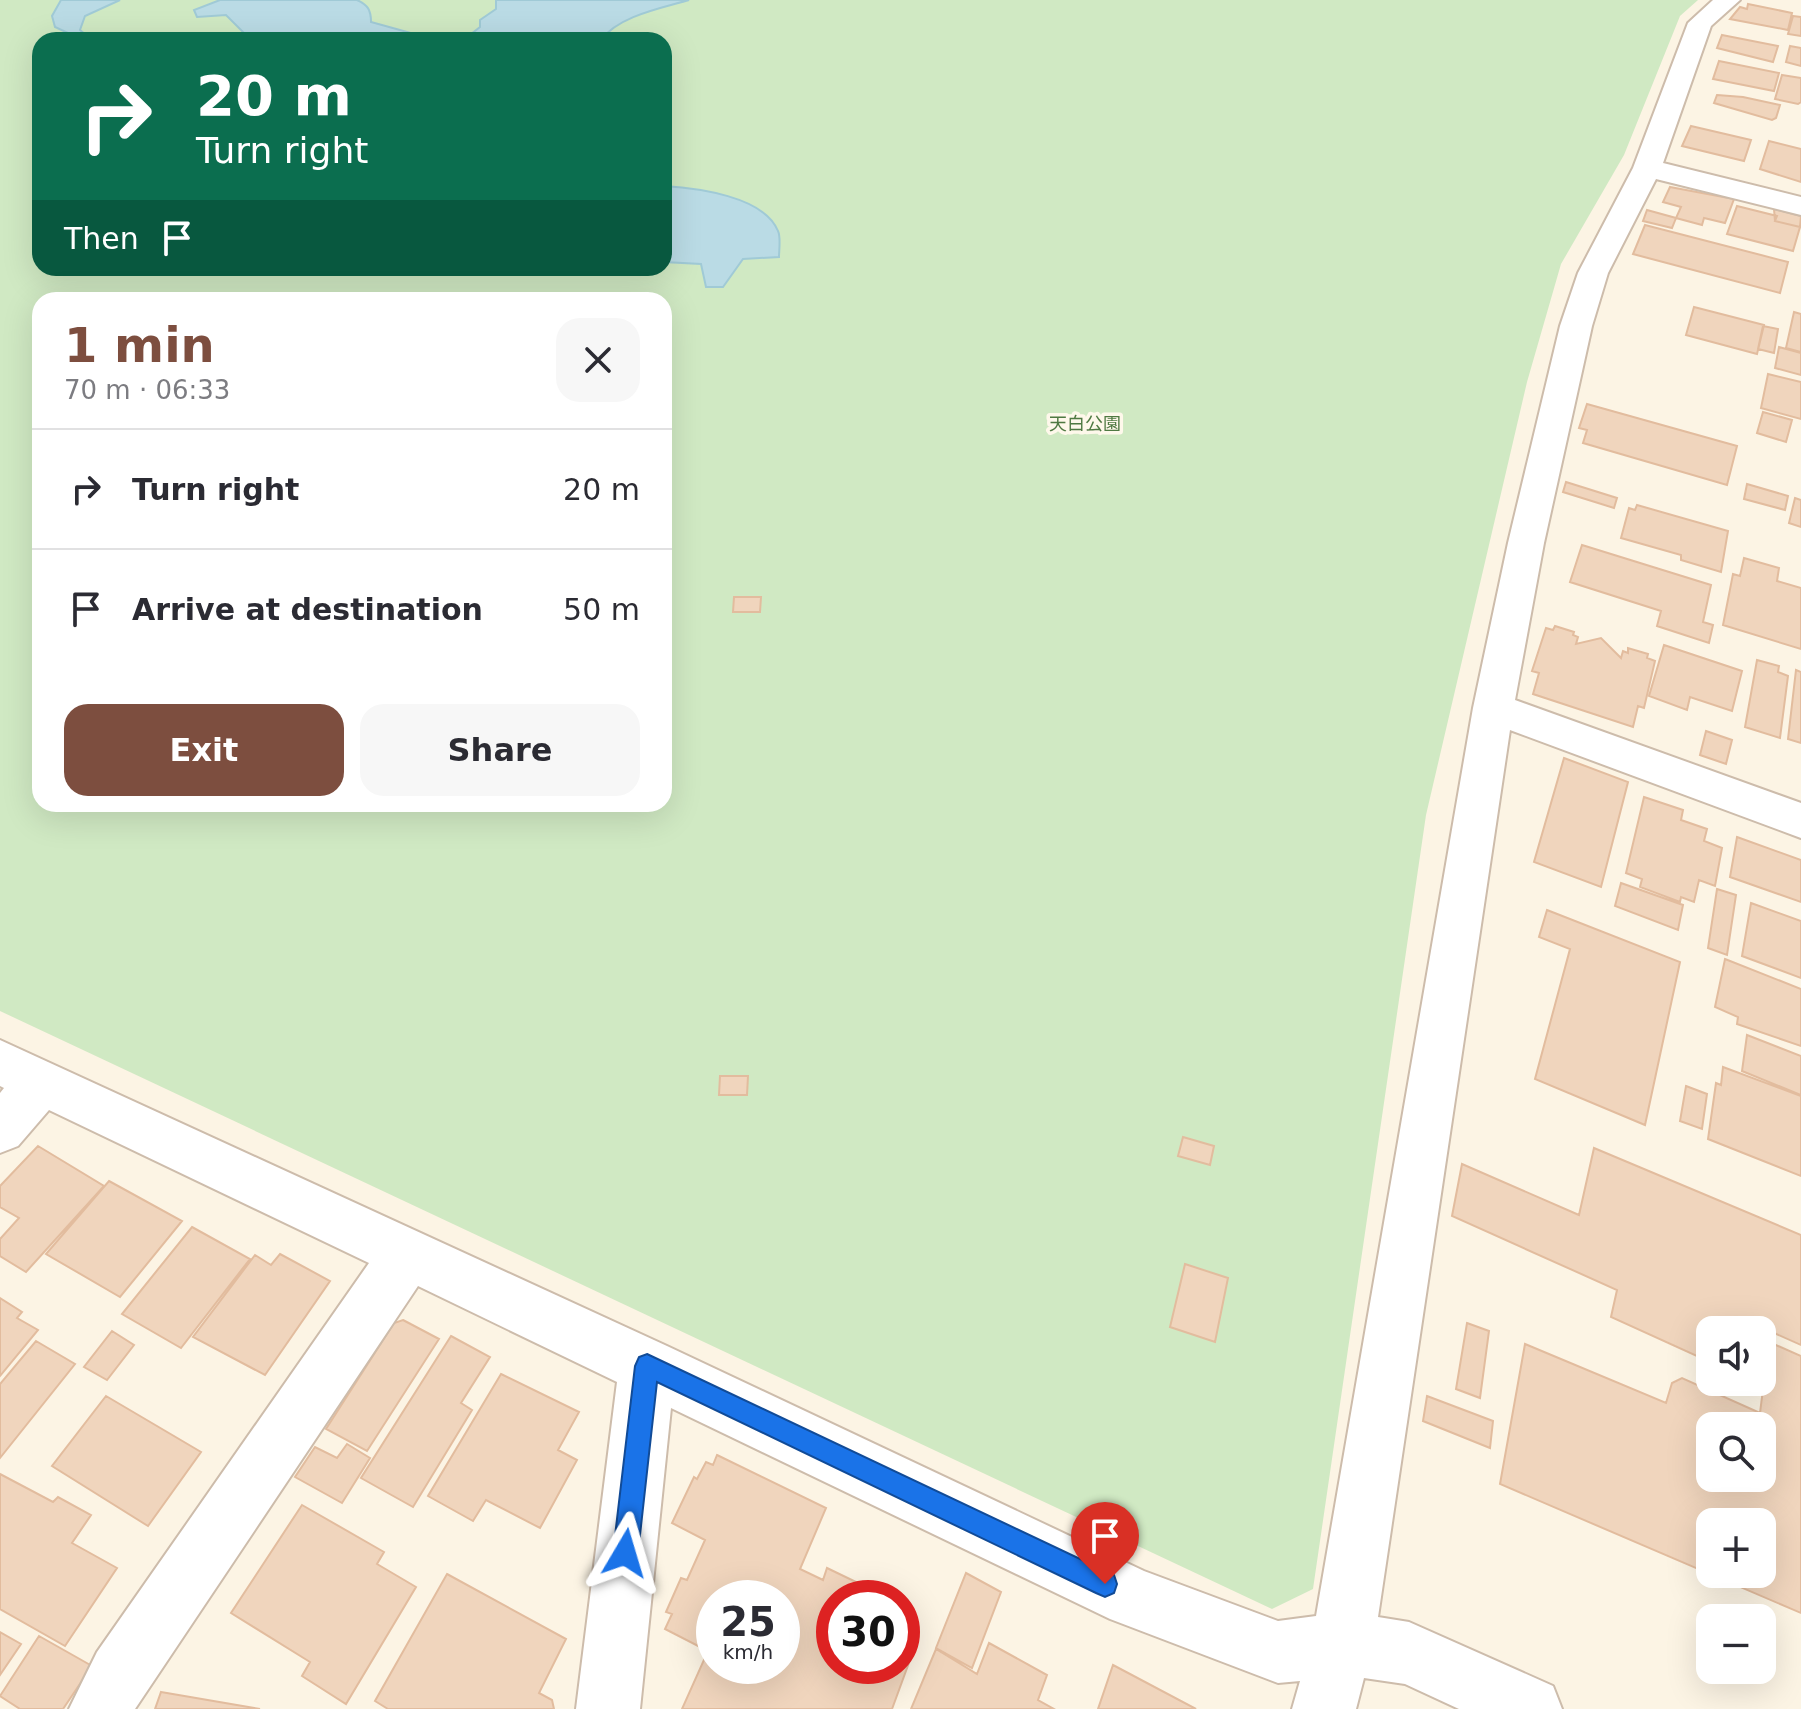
<!DOCTYPE html>
<html lang="en">
<head>
<meta charset="utf-8">
<style>
  body { margin:0; font-family:"DejaVu Sans","Noto Sans JP",sans-serif; background:#f7f7f7; color:#2b2b33; height:100vh; display:flex; flex-direction:column; font-size:30px; white-space:nowrap }
  * { box-sizing:border-box; margin:0 }
  p { font-size:26px; color:#7c7c81 }
  .icon { flex:none; width:44px; height:44px; fill:none; stroke:currentColor; stroke-width:2; stroke-linecap:round; stroke-linejoin:round }
  .map { position:relative; flex:1; overflow:hidden }
  .panel { position:absolute; left:32px; top:292px; width:640px; height:520px; display:flex; flex-direction:column; background:#fff; border-radius:24px; box-shadow:0 8px 32px #0002 }
  .panel>* { flex:none }
  .guide { position:absolute; left:32px; top:32px; width:640px; height:244px; border-radius:24px; box-shadow:0 8px 32px #0002; background:#0b6e4f; color:#fff; overflow:hidden }
  .buttons { position:absolute; left:1696px; top:1316px; display:grid; gap:16px }
  .buttons a { display:grid; place-items:center; width:80px; height:80px; border-radius:16px; background:#fff; box-shadow:0 8px 32px #0002; font-size:40px }
  .speed { position:absolute; left:696px; top:1580px; display:flex; gap:16px; font-size:40px; font-weight:700; text-align:center }
  .speed>* { display:grid; place-content:center; width:104px; height:104px; border-radius:50%; background:#fff; box-shadow:0 8px 32px #0002; line-height:1 }
  .speed small { font-size:20px; font-weight:400 }
  .speed .limit { border:12px solid #d22; background:#fff; color:#111 }
  .pin { position:absolute; display:grid; place-items:center; width:68px; height:68px; color:#fff; margin:-82px -34px; border-radius:50% 50% 50% 0; rotate:-45deg; box-shadow:0 0 8px #0007 }
  .pin .icon { rotate:45deg }
  .me { position:absolute; width:88px; margin:-44px; rotate:7deg; stroke-linejoin:round; filter:drop-shadow(0 0 6px #0008) }
  .turn { display:flex; align-items:center; gap:28px; height:168px; padding:0 32px; font-size:36px }
  .turn .icon { width:104px; height:104px; stroke-width:2.5 }
  .turn b { display:block; font-size:56px; line-height:68px }
  .then { display:flex; align-items:center; height:76px; padding:0 32px; background:#0003; gap:16px; font-size:30px }
  .round { display:grid; place-items:center; flex:none; width:84px; height:84px; border-radius:24px; background:#f7f7f7 }
  .headline { display:flex; align-items:center; justify-content:space-between; height:136px; padding:0 32px }
  h1 { font-size:48px; font-weight:700; line-height:60px; color:#7d4e3f }
  .button { display:flex; gap:16px; margin-top:auto; padding:16px 32px }
  .button a { flex:1; height:92px; border-radius:24px; background:#7d4e3f; color:#fff; font-size:32px; font-weight:700; line-height:92px; text-align:center }
  .button a+a { background:#f7f7f7; color:#2b2b33 }
  ul { padding:0; list-style:none }
  li { display:flex; align-items:center; gap:24px; height:120px; padding:0 32px; border-top:2px solid #e1e1e2 }
  li div { flex:1 }
  li b { display:block; font-size:30px }
  li em { font-style:normal }
  .map>svg:first-child { display:block }
  .green { fill:#d0e9c3; fill-rule:evenodd }
  .water { fill:#badbe5; stroke:#a0cad6; stroke-width:2 }
  .building { fill:#f0d5bd; stroke:#e2bc9e; stroke-width:2; fill-rule:evenodd }
  .lines { fill:none; stroke-linecap:round; stroke-linejoin:round }
  .minor-casing { stroke:#cdbcab; stroke-width:4 }
  .minor { fill:#fff; fill-rule:evenodd }
  .route { fill:#1a73e8; stroke:#114b97; stroke-width:2 }
  .labels { text-anchor:middle; dominant-baseline:central; stroke-width:7; stroke-linejoin:round; paint-order:stroke }
  .far-park-label { font-size:18px; fill:#4f7942; stroke:#fef8eb }
</style>
</head>
<body>
<div class="map">
<svg width="1801" height="1709" viewBox="0 0 1801 1709">
  <rect width="100%" height="100%" fill="#fcf4e4"/>
  <path class="green" d="M 0,0 L 1698,0 L 1680,16 L 1624,155 L 1561,264 L 1527,382 L 1426,815 L 1313,1589 L 1272,1609 L 0,1011 ZM 40,40 L 664,40 L 664,268 L 40,268 ZM 40,300 L 664,300 L 664,804 L 40,804 Z"/>
  <path class="water" d="M 61,0 L 120,0 L 85,16 L 80,30 L 92,40 L 83,40 L 55,27 L 52,16 Z
    M 220,0 L 357,0 C 368,5 371,10 371,22 L 436,40 L 251,40 L 226,15 L 197,17 L 194,10 Z
    M 496,0 L 689,0 C 662,8 618,16 601,40 L 451,40 L 471,34 L 480,27 L 480,20 L 496,9 Z
    M 664,186 C 696,188 764,196 778,231 C 781,237 779,250 779,257 L 743,259 L 723,287 L 706,287 L 701,264 L 664,262 Z"/>
  <path class="building" d="M 1748,4 L 1792,13 L 1788,30 L 1730,19 L 1740,7 L 1747,9 Z
    M 1793,16 L 1801,17 L 1801,36 L 1788,34 Z
    M 1722,35 L 1778,46 L 1773,62 L 1717,48 Z
    M 1790,46 L 1801,48 L 1801,66 L 1786,62 Z
    M 1719,61 L 1779,73 L 1774,91 L 1713,79 Z
    M 1782,75 L 1801,78 L 1801,102 L 1798,104 L 1775,99 Z
    M 1717,95 L 1743,97 L 1780,105 L 1776,118 L 1772,120 L 1714,103 Z
    M 1691,126 L 1751,140 L 1744,161 L 1682,146 Z
    M 1769,141 L 1801,149 L 1801,182 L 1760,169 Z
    M 1670,187 L 1734,199 L 1725,223 L 1704,218 L 1702,225 L 1676,218 L 1681,207 L 1663,202 Z
    M 1737,206 L 1777,216 L 1775,221 L 1800,227 L 1793,251 L 1727,234 Z
    M 1774,209 L 1801,216 L 1800,227 L 1775,221 Z
    M 1647,210 L 1676,218 L 1672,228 L 1643,221 Z
    M 1645,225 L 1788,262 L 1780,293 L 1633,254 Z
    M 1694,307 L 1764,325 L 1757,354 L 1686,335 Z
    M 1794,312 L 1801,314 L 1801,352 L 1786,348 Z
    M 1763,326 L 1778,329 L 1774,353 L 1758,349 Z
    M 1779,347 L 1801,353 L 1801,375 L 1775,368 Z
    M 1768,374 L 1801,382 L 1801,419 L 1761,408 Z
    M 1587,404 L 1737,446 L 1727,485 L 1583,443 L 1587,430 L 1579,428 Z
    M 1763,412 L 1792,420 L 1786,442 L 1757,433 Z
    M 1566,482 L 1617,498 L 1614,508 L 1563,492 Z
    M 1747,484 L 1788,496 L 1785,510 L 1744,499 Z
    M 1795,498 L 1801,500 L 1801,527 L 1789,523 Z
    M 1637,505 L 1728,531 L 1721,572 L 1681,560 L 1681,555 L 1621,538 L 1629,508 L 1635,510 Z
    M 1582,545 L 1711,585 L 1703,622 L 1713,625 L 1709,643 L 1657,626 L 1661,611 L 1570,582 Z
    M 1744,558 L 1779,568 L 1777,581 L 1801,588 L 1801,649 L 1723,625 L 1733,574 L 1740,576 Z
    M 734,597 L 761,597 L 760,612 L 733,612 Z
    M 1555,626 L 1574,632 L 1573,635 L 1578,637 L 1576,644 L 1601,638 L 1621,658 L 1623,651 L 1628,653 L 1628,648 L 1648,654 L 1647,658 L 1655,661 L 1644,708 L 1638,706 L 1633,727 L 1533,694 L 1539,673 L 1532,671 L 1546,628 L 1553,630 Z
    M 1664,645 L 1742,671 L 1732,711 L 1690,697 L 1687,710 L 1649,696 Z
    M 1757,660 L 1779,666 L 1778,672 L 1788,676 L 1780,738 L 1745,727 Z
    M 1796,670 L 1801,672 L 1801,743 L 1788,739 Z
    M 1706,731 L 1732,740 L 1726,764 L 1700,755 Z
    M 1564,758 L 1628,782 L 1601,887 L 1534,862 Z
    M 1644,797 L 1683,810 L 1681,820 L 1707,829 L 1704,841 L 1722,848 L 1715,886 L 1699,880 L 1694,902 L 1681,897 L 1680,902 L 1640,887 L 1642,879 L 1626,873 Z
    M 1737,837 L 1801,860 L 1801,902 L 1730,877 Z
    M 1621,883 L 1683,905 L 1678,930 L 1615,906 Z
    M 1717,889 L 1736,895 L 1727,955 L 1708,948 Z
    M 1751,903 L 1801,921 L 1801,978 L 1742,956 Z
    M 1547,910 L 1680,962 L 1645,1125 L 1535,1079 L 1570,949 L 1539,937 Z
    M 1725,959 L 1801,989 L 1801,1046 L 1737,1024 L 1738,1017 L 1715,1007 Z
    M 1747,1035 L 1801,1056 L 1801,1095 L 1742,1071 Z
    M 1723,1067 L 1801,1096 L 1801,1176 L 1708,1139 L 1716,1083 L 1721,1085 Z
    M 720,1076 L 748,1076 L 747,1095 L 719,1095 Z
    M 1686,1086 L 1707,1094 L 1702,1129 L 1680,1121 Z
    M 1183,1137 L 1214,1146 L 1210,1165 L 1178,1156 Z
    M 38,1146 L 104,1186 L 26,1272 L 0,1256 L 0,1239 L 19,1218 L 0,1207 L 0,1186 Z
    M 1594,1148 L 1801,1235 L 1801,1345 L 1747,1321 L 1746,1330 L 1710,1330 L 1710,1362 L 1611,1317 L 1617,1290 L 1452,1216 L 1462,1164 L 1579,1215 Z
    M 109,1181 L 182,1221 L 120,1297 L 46,1254 Z
    M 192,1227 L 250,1259 L 181,1348 L 122,1314 Z
    M 280,1254 L 330,1281 L 265,1375 L 193,1337 L 255,1255 L 271,1265 Z
    M 1185,1264 L 1228,1278 L 1215,1342 L 1170,1327 Z
    M 0,1298 L 22,1312 L 17,1318 L 38,1330 L 0,1376 Z
    M 403,1320 L 439,1339 L 367,1451 L 326,1429 L 394,1323 Z
    M 1467,1323 L 1489,1331 L 1480,1398 L 1456,1389 Z
    M 112,1331 L 134,1345 L 107,1380 L 84,1367 Z
    M 451,1336 L 490,1357 L 461,1403 L 472,1410 L 413,1507 L 361,1478 Z
    M 36,1341 L 75,1364 L 0,1458 L 0,1384 Z
    M 1769,1342 L 1801,1356 L 1801,1613 L 1500,1484 L 1525,1344 L 1666,1403 L 1672,1383 L 1682,1378 L 1760,1413 ZM 1710,1426 L 1762,1426 L 1762,1478 L 1710,1478 ZM 1710,1522 L 1762,1522 L 1762,1574 L 1710,1574 Z
    M 501,1374 L 579,1412 L 558,1450 L 577,1460 L 540,1528 L 486,1500 L 473,1521 L 428,1496 Z
    M 106,1396 L 201,1452 L 148,1526 L 52,1466 Z
    M 1427,1396 L 1493,1421 L 1490,1448 L 1423,1421 Z
    M 347,1444 L 370,1458 L 342,1503 L 295,1477 L 315,1447 L 337,1458 Z
    M 717,1455 L 826,1508 L 800,1569 L 823,1580 L 827,1568 L 883,1595 L 882,1598 L 834,1598 L 834,1666 L 902,1666 L 902,1630 L 913,1635 L 908,1646 L 914,1649 L 892,1709 L 682,1709 L 708,1651 L 665,1629 L 672,1614 L 666,1612 L 681,1578 L 687,1580 L 705,1540 L 672,1523 L 694,1477 L 697,1479 L 706,1462 L 713,1465 ZM 714,1598 L 782,1598 L 782,1666 L 714,1666 Z
    M 0,1474 L 53,1502 L 58,1497 L 91,1515 L 72,1543 L 117,1568 L 65,1646 L 0,1609 Z
    M 302,1505 L 384,1552 L 377,1564 L 416,1587 L 346,1704 L 302,1676 L 310,1662 L 231,1613 Z
    M 966,1573 L 1001,1592 L 972,1668 L 936,1648 Z
    M 447,1574 L 566,1639 L 539,1693 L 552,1700 L 554,1709 L 388,1709 L 375,1701 Z
    M 0,1632 L 21,1644 L 0,1675 Z
    M 39,1636 L 92,1666 L 63,1709 L 20,1709 L 0,1696 Z
    M 989,1643 L 1047,1675 L 1038,1700 L 1054,1709 L 911,1709 L 936,1649 L 977,1674 Z
    M 1113,1665 L 1196,1709 L 1098,1709 Z
    M 161,1692 L 260,1709 L 155,1709 Z"/>
  <g class="lines">
    <defs>
      <path id="minor" d="M 1713,0 L 1740,0 L 1711,26 L 1663,163 L 1801,197 L 1801,215 L 1656,179 L 1608,273 L 1592,326 L 1544,543 L 1515,700 L 1801,803 L 1801,838 L 1510,730 L 1378,1617 L 1409,1622 L 1553,1686 L 1562,1709 L 1459,1709 L 1405,1684 L 1364,1678 L 1356,1709 L 1292,1709 L 1300,1681 L 1278,1683 L 1110,1619 L 671,1408 L 640,1709 L 576,1709 L 617,1382 L 418,1286 L 135,1709 L 69,1709 L 97,1652 L 369,1263 L 49,1110 L 18,1146 L 0,1153 L 0,1093 L 4,1088 L 0,1086 L 0,1040 L 667,1346 L 1144,1571 L 1278,1621 L 1316,1616 L 1473,708 L 1508,543 L 1560,326 L 1578,273 L 1633,168 L 1688,23 Z"/>
    </defs>
    <use href="#minor" class="minor-casing"/>
    <use href="#minor" class="minor"/>
  </g>
  <path class="route" d="M 647,1354 L 1114,1575 L 1117,1584 L 1114,1593 L 1105,1597 L 1096,1593 L 657,1382 L 638,1553 L 634,1562 L 625,1565 L 617,1562 L 613,1553 L 635,1366 L 639,1357 Z"/>
  <g class="labels">
    <g class="far-park-label">
      <text x="1085" y="423">天白公園</text>
    </g>
  </g>
</svg>
<div class="buttons">
<a><svg class="icon" aria-label="sound" viewBox="0 0 24 24"><path d="M4 9h4l5-4v14l-5-4H4zM17 9q2 3 0 6"/></svg></a>
<a><svg class="icon" aria-label="search" viewBox="0 0 24 24"><circle cx="10" cy="10" r="6"/><path d="M15 15l6 6"/></svg></a>
<a>+</a>
<a>−</a>
</div>
<div class="speed"><div>25<small>km/h</small></div><div class="limit">30</div></div>
<div class="pin" style="left:1105px;top:1584px;background:#d93025"><svg class="icon" aria-label="arrive" viewBox="0 0 24 24"><path d="M6 21V4h12l-3 4 3 4H6"/></svg></div>
<svg class="me" style="left:625px;top:1553px" viewBox="-20 -20 40 40"><path d="M0-17L14 15 0 8-14 15z" fill="#1a73e8" stroke="#fff" stroke-width="4"/></svg>
<div class="guide">
<div class="turn"><svg class="icon" aria-label="right" viewBox="0 0 24 24"><path d="M7 20v-9h11M14 6l5 5-5 5"/></svg><div><b>20 m</b>Turn right</div></div>
<div class="then">Then<svg class="icon" aria-label="arrive" viewBox="0 0 24 24"><path d="M6 21V4h12l-3 4 3 4H6"/></svg></div>
</div>
<section class="panel">
<div class="headline"><div><h1>1 min</h1><p>70 m · 06:33</p></div><a class="round"><svg class="icon" aria-label="close" viewBox="0 0 24 24"><path d="M6 6l12 12M18 6L6 18"/></svg></a></div>
<ul>
<li><svg class="icon" aria-label="right" viewBox="0 0 24 24"><path d="M7 20v-9h11M14 6l5 5-5 5"/></svg><div><b>Turn right</b></div><em>20 m</em></li>
<li><svg class="icon" aria-label="arrive" viewBox="0 0 24 24"><path d="M6 21V4h12l-3 4 3 4H6"/></svg><div><b>Arrive at destination</b></div><em>50 m</em></li>
</ul>
<div class="button"><a>Exit</a><a>Share</a></div>
</section>
</div>
</body>
</html>
